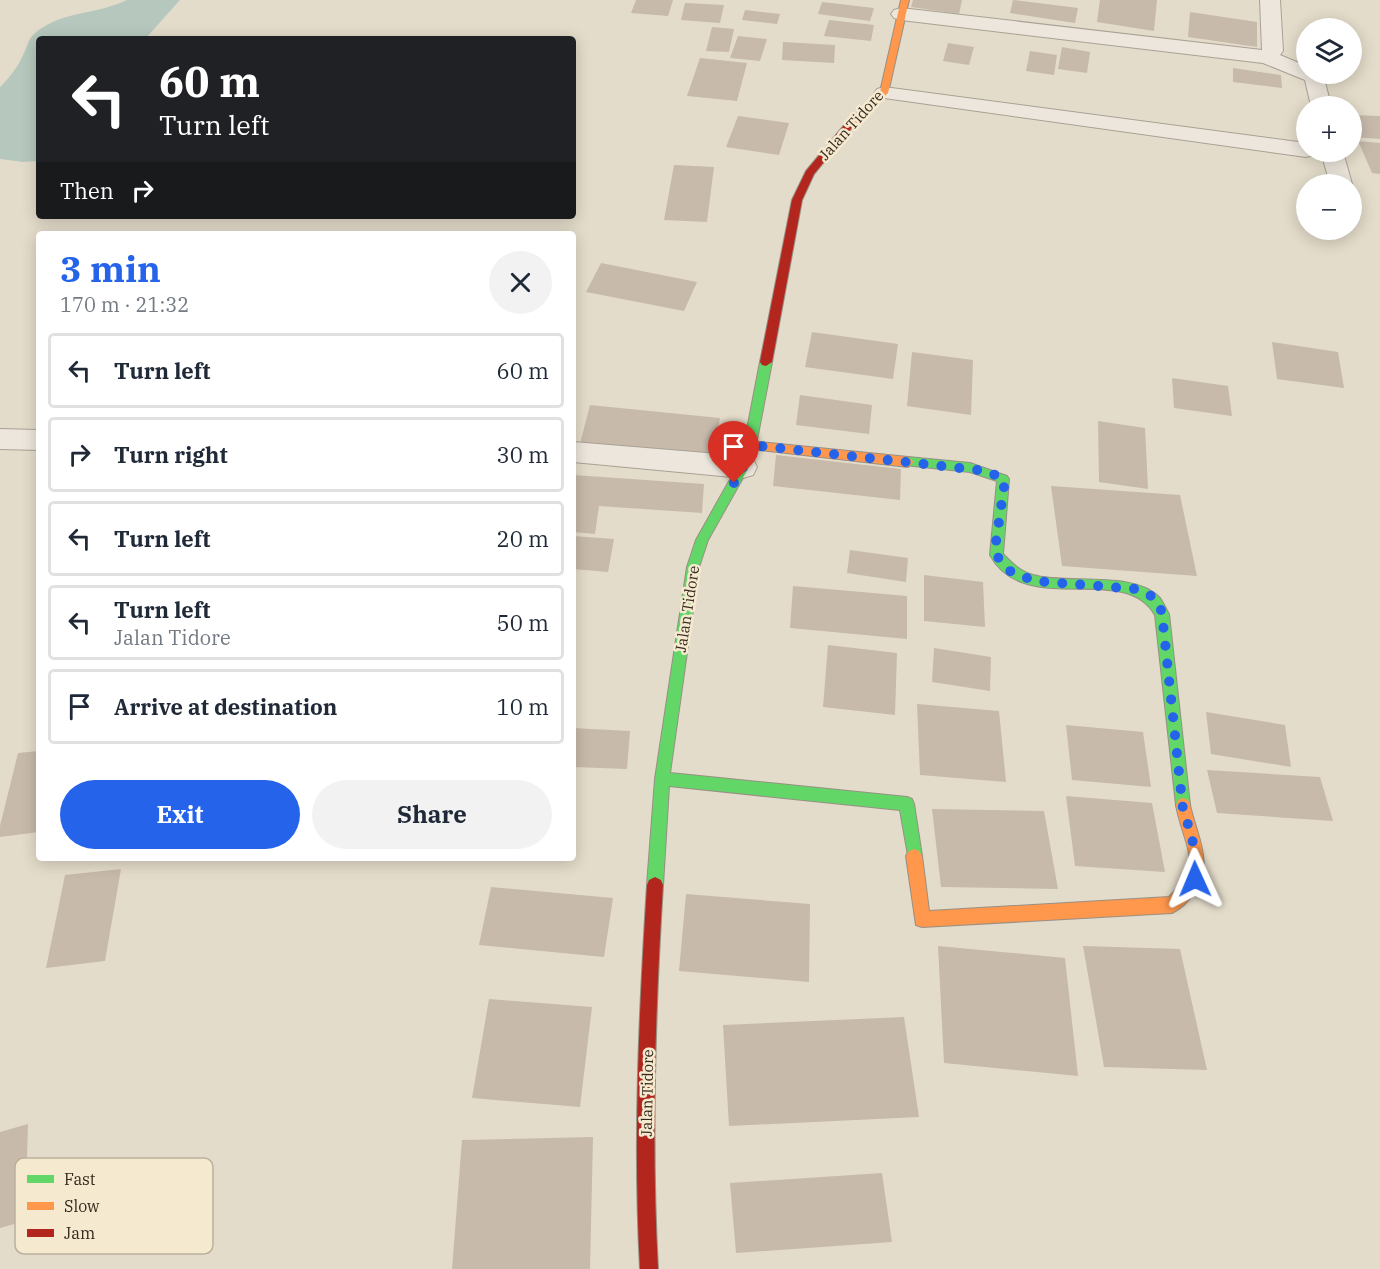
<!DOCTYPE html>
<html lang="en">
<head>
<meta charset="utf-8">
<style>
  body { margin:0; font-family:"IBM Plex Serif",serif; background:#f2f2f3; color:#1f2937; height:100vh; display:flex; flex-direction:column; font-size:22px; white-space:nowrap }
  * { box-sizing:border-box; margin:0 }
  p { font-size:20px; color:#747a83 }
  .icon { flex:none; width:33px; height:33px; fill:none; stroke:currentColor; stroke-width:2; stroke-linecap:round; stroke-linejoin:round }
  .map { position:relative; flex:1; overflow:hidden }
  .drawer { position:absolute; left:36px; top:231px; width:540px; height:630px; display:flex; flex-direction:column; background:#fff; border-radius:6px; box-shadow:0 3px 15px #0003 }
  .drawer>* { flex:none }
  .guide { position:absolute; left:36px; top:36px; width:540px; height:183px; border-radius:6px; box-shadow:0 3px 15px #0003; background:#202124; color:#fff; overflow:hidden }
  .buttons { position:absolute; left:1296px; top:18px; display:grid; gap:12px }
  .buttons a { display:grid; place-items:center; width:66px; height:66px; border-radius:50%; background:#fff; box-shadow:0 3px 15px #0003; font-size:30px }
  .pin { position:absolute; display:grid; place-items:center; width:51px; height:51px; color:#fff; margin:-62px -26px; border-radius:50% 50% 50% 0; rotate:-45deg; box-shadow:0 0 6px #0007 }
  .pin .icon { rotate:45deg }
  .me { position:absolute; width:66px; margin:-33px; rotate:359deg; stroke-linejoin:round; filter:drop-shadow(0 0 4px #0008) }
  .turn { display:flex; align-items:center; gap:21px; height:126px; padding:0 24px; font-size:27px }
  .turn .icon { width:78px; height:78px; stroke-width:2.5 }
  .turn b { display:block; font-size:42px; line-height:51px }
  .then { display:flex; align-items:center; height:57px; padding:0 24px; background:#0003; gap:12px; font-size:22px }
  .round { display:grid; place-items:center; flex:none; width:63px; height:63px; border-radius:32px; background:#f2f2f3 }
  .summary { display:flex; align-items:center; justify-content:space-between; height:102px; padding:0 24px }
  h1 { font-size:36px; font-weight:700; line-height:45px; color:#2563eb }
  .button { display:flex; gap:12px; margin-top:auto; padding:12px 24px }
  .button a { flex:1; height:69px; border-radius:36px; background:#2563eb; color:#fff; font-size:24px; font-weight:700; line-height:69px; text-align:center }
  .button a+a { background:#f2f2f3; color:#1f2937 }
  ul { padding:0; list-style:none }
  li { display:flex; align-items:center; gap:18px; height:75px; margin:0 12px 9px; padding:0 12px; border:3px solid #e0e1e3; border-radius:6px }
  li div { flex:1 }
  li b { display:block; font-size:22px }
  li em { font-style:normal }
  .map>svg:first-child { display:block }
  .water { fill:#b6c8bd }
  .building { fill:#c7baab }
  .lines { fill:none; stroke-linecap:round; stroke-linejoin:round }
  .street-casing { stroke:#a9a194; stroke-width:2 }
  .fast-casing { stroke:#989084; stroke-width:2 }
  .slow-casing { stroke:#989084; stroke-width:2 }
  .jam-casing { stroke:#989084; stroke-width:2 }
  .street { fill:#ece6dc; fill-rule:evenodd }
  .fast { fill:#63d668; fill-rule:evenodd }
  .slow { fill:#ff974d; fill-rule:evenodd }
  .jam { fill:#b3261e; fill-rule:evenodd }
  .route { stroke:#2563eb; stroke-width:10; stroke-dasharray:0 18 }
  .labels { text-anchor:middle; dominant-baseline:central; stroke-width:5; stroke-linejoin:round; paint-order:stroke }
  .street-label { font-size:15px; fill:#36291d; stroke:#f5ead0 }
  .key { fill:#f5ead0; stroke:#bcb09a; stroke-width:1.5 }
  .key-label { font-size:16px; fill:#36291d }
</style>
</head>
<body>
<div class="map">
<svg width="1380" height="1269" viewBox="0 0 1380 1269">
  <rect width="100%" height="100%" fill="#e4dcca"/>
  <path class="water" d="M 127,0 L 180,0 L 145,39 L 39,39 L 39,161 L 23,162 L 0,159 L 0,87 C 10,77 18,67 24,53 C 27,48 28,41 32,36 C 56,11 97,15 127,0 Z"/>
  <path class="building" d="M 636,0 L 673,0 L 668,16 L 631,13 Z
    M 913,0 L 962,0 L 959,14 L 911,7 Z
    M 1013,0 L 1078,8 L 1075,23 L 1010,13 Z
    M 1100,0 L 1157,0 L 1154,31 L 1097,22 Z
    M 822,2 L 874,8 L 870,21 L 818,14 Z
    M 685,3 L 724,5 L 720,23 L 681,20 Z
    M 745,10 L 780,14 L 777,24 L 742,20 Z
    M 1190,12 L 1257,22 L 1257,47 L 1188,37 Z
    M 829,20 L 874,25 L 871,41 L 824,36 Z
    M 712,27 L 734,29 L 729,52 L 706,51 Z
    M 738,36 L 767,39 L 760,61 L 730,58 Z
    M 783,42 L 835,45 L 834,63 L 782,60 Z
    M 948,43 L 974,47 L 969,65 L 943,61 Z
    M 1062,47 L 1090,52 L 1087,73 L 1058,69 Z
    M 1030,51 L 1057,55 L 1054,75 L 1026,71 Z
    M 700,58 L 747,63 L 737,101 L 687,96 Z
    M 1233,68 L 1281,75 L 1282,88 L 1233,82 Z
    M 1352,115 L 1380,116 L 1380,139 L 1352,137 Z
    M 738,116 L 789,123 L 779,155 L 726,147 Z
    M 1358,141 L 1380,143 L 1380,174 L 1372,173 Z
    M 674,165 L 714,167 L 707,222 L 664,220 Z
    M 601,263 L 697,282 L 684,311 L 586,292 Z
    M 812,332 L 898,344 L 893,379 L 805,367 Z
    M 1272,342 L 1338,352 L 1344,388 L 1277,379 Z
    M 912,352 L 973,360 L 971,415 L 907,406 Z
    M 1172,378 L 1228,386 L 1232,416 L 1174,408 Z
    M 800,395 L 872,405 L 869,434 L 796,425 Z
    M 590,405 L 720,418 L 713,457 L 580,444 Z
    M 1098,421 L 1145,428 L 1148,489 L 1099,482 Z
    M 776,455 L 901,469 L 900,500 L 773,486 Z
    M 573,475 L 704,484 L 702,513 L 599,506 L 595,534 L 573,532 Z
    M 1051,486 L 1180,495 L 1197,576 L 1062,566 Z
    M 573,536 L 614,539 L 608,572 L 573,569 Z
    M 850,550 L 908,558 L 906,582 L 847,573 Z
    M 924,575 L 983,582 L 985,627 L 924,621 Z
    M 793,586 L 907,596 L 907,639 L 790,628 Z
    M 828,645 L 897,653 L 895,715 L 823,707 Z
    M 934,648 L 991,657 L 990,691 L 932,682 Z
    M 917,704 L 999,711 L 1006,782 L 920,775 Z
    M 1206,712 L 1285,725 L 1291,767 L 1211,754 Z
    M 1066,725 L 1143,732 L 1151,787 L 1072,780 Z
    M 573,728 L 630,731 L 627,769 L 573,767 Z
    M 39,751 L 39,832 L 0,837 L 0,826 L 18,753 Z
    M 1207,770 L 1320,777 L 1333,821 L 1217,813 Z
    M 1066,796 L 1152,803 L 1165,872 L 1075,866 Z
    M 932,809 L 1044,811 L 1058,889 L 941,887 Z
    M 121,869 L 105,961 L 46,968 L 65,875 Z
    M 491,887 L 613,898 L 604,957 L 479,945 Z
    M 686,894 L 810,904 L 809,982 L 679,971 Z
    M 938,946 L 1065,958 L 1078,1076 L 944,1063 Z
    M 1083,946 L 1180,949 L 1207,1070 L 1104,1067 Z
    M 489,999 L 592,1007 L 580,1107 L 472,1098 Z
    M 904,1017 L 919,1117 L 729,1126 L 723,1025 Z
    M 28,1124 L 25,1221 L 0,1228 L 0,1132 Z
    M 593,1137 L 590,1269 L 452,1269 L 462,1140 Z
    M 882,1173 L 892,1242 L 736,1253 L 730,1183 Z"/>
  <g class="lines">
    <defs>
      <path id="street" d="M 1260,0 L 1280,0 L 1283,51 L 1280,55 L 1306,66 L 1306,74 L 1323,74 L 1331,106 L 1311,106 L 1305,80 L 1263,63 L 901,20 L 894,18 L 891,14 L 894,10 L 901,8 L 1262,50 Z
        M 884,87 L 1306,143 L 1306,152 L 1316,152 L 1314,155 L 1306,157 L 877,97 L 874,93 L 877,89 Z
        M 1321,152 L 1343,152 L 1352,184 L 1352,185 L 1330,184 Z
        M 0,429 L 39,430 L 39,450 L 0,449 Z
        M 573,442 L 743,456 L 753,459 L 757,467 L 753,475 L 743,478 L 573,462 Z"/>
      <path id="fast" d="M 766,358 L 772,362 L 756,445 L 749,467 L 708,540 L 699,567 L 670,773 L 907,797 L 912,799 L 914,804 L 922,856 L 919,861 L 914,863 L 909,861 L 900,810 L 669,786 L 663,885 L 661,890 L 655,893 L 649,890 L 647,885 L 655,779 L 687,567 L 696,540 L 737,467 L 744,445 L 760,362 Z
        M 908,457 L 970,463 L 1007,476 L 1009,479 L 1003,554 C 1011,562 1020,572 1033,575 C 1066,585 1134,570 1160,598 C 1163,602 1166,609 1169,614 L 1190,805 L 1188,810 L 1183,812 L 1178,810 L 1176,805 L 1155,615 C 1125,561 1025,619 990,555 L 997,481 L 970,472 L 904,465 L 902,462 L 904,459 Z"/>
      <path id="slow" d="M 901,0 L 909,0 L 888,93 L 852,127 L 846,127 L 846,123 L 880,92 Z
        M 750,441 L 908,457 L 914,462 L 908,467 L 750,449 L 744,445 Z
        M 1183,798 L 1188,800 L 1190,805 C 1197,838 1215,863 1193,894 C 1188,902 1180,909 1172,913 L 922,927 L 916,925 L 906,856 L 909,851 L 914,849 L 919,851 L 922,856 L 929,911 L 1169,897 C 1205,862 1184,848 1176,805 L 1178,800 Z"/>
      <path id="jam" d="M 846,123 L 854,125 L 814,174 L 802,200 L 772,362 L 766,366 L 762,365 L 760,362 L 792,200 L 806,171 Z
        M 655,877 L 661,880 L 663,885 C 655,1013 651,1141 658,1269 L 640,1269 C 633,1141 639,1013 647,885 L 649,880 Z"/>
    </defs>
    <use href="#street" class="street-casing"/>
    <use href="#fast" class="fast-casing"/>
    <use href="#slow" class="slow-casing"/>
    <use href="#jam" class="jam-casing"/>
    <use href="#street" class="street"/>
    <use href="#fast" class="fast"/>
    <use href="#slow" class="slow"/>
    <use href="#jam" class="jam"/>
  </g>
  <g class="lines">
    <path class="route" d="M 734,483 L 743,467 L 750,445 L 987,471 L 1003,479 L 1004,487 L 996,542 L 996,555 L 1010,571 L 1034,581 L 1136,589 C 1150,594 1159,599 1162,614 L 1183,810 C 1191,833 1198,854 1195,879"/>
  </g>
  <g class="labels">
    <g class="street-label">
      <text transform="translate(851 125) rotate(-48)">Jalan Tidore</text>
      <text transform="translate(687 609) rotate(-81)">Jalan Tidore</text>
      <text transform="translate(647 1093) rotate(-89)">Jalan Tidore</text>
    </g>
  </g>
  <rect x="15" y="1158" width="198" height="96" rx="9" class="key"/>
  <rect x="27" y="1175" width="27" height="8" fill="#63d668"/>
  <rect x="27" y="1202" width="27" height="8" fill="#ff974d"/>
  <rect x="27" y="1229" width="27" height="8" fill="#b3261e"/>
  <g class="key-label">
    <text x="64" y="1185">Fast</text>
    <text x="64" y="1212">Slow</text>
    <text x="64" y="1239">Jam</text>
  </g>
</svg>
<div class="buttons">
<a><svg class="icon" aria-label="layers" viewBox="0 0 24 24"><path d="M12 4l9 5-9 5-9-5zM3 14l9 5 9-5"/></svg></a>
<a>+</a>
<a>−</a>
</div>
<div class="pin" style="left:734px;top:483px;background:#d93025"><svg class="icon" aria-label="arrive" viewBox="0 0 24 24"><path d="M6 21V4h12l-3 4 3 4H6"/></svg></div>
<svg class="me" style="left:1195px;top:879px" viewBox="-20 -20 40 40"><path d="M0-17L14 15 0 8-14 15z" fill="#2563eb" stroke="#fff" stroke-width="4"/></svg>
<div class="guide">
<div class="turn"><svg class="icon" aria-label="left" viewBox="0 0 24 24"><path d="M17 20v-9H6M10 6l-5 5 5 5"/></svg><div><b>60 m</b>Turn left</div></div>
<div class="then">Then<svg class="icon" aria-label="right" viewBox="0 0 24 24"><path d="M7 20v-9h11M14 6l5 5-5 5"/></svg></div>
</div>
<section class="drawer">
<div class="summary"><div><h1>3 min</h1><p>170 m · 21:32</p></div><a class="round"><svg class="icon" aria-label="close" viewBox="0 0 24 24"><path d="M6 6l12 12M18 6L6 18"/></svg></a></div>
<ul>
<li><svg class="icon" aria-label="left" viewBox="0 0 24 24"><path d="M17 20v-9H6M10 6l-5 5 5 5"/></svg><div><b>Turn left</b></div><em>60 m</em></li>
<li><svg class="icon" aria-label="right" viewBox="0 0 24 24"><path d="M7 20v-9h11M14 6l5 5-5 5"/></svg><div><b>Turn right</b></div><em>30 m</em></li>
<li><svg class="icon" aria-label="left" viewBox="0 0 24 24"><path d="M17 20v-9H6M10 6l-5 5 5 5"/></svg><div><b>Turn left</b></div><em>20 m</em></li>
<li><svg class="icon" aria-label="left" viewBox="0 0 24 24"><path d="M17 20v-9H6M10 6l-5 5 5 5"/></svg><div><b>Turn left</b><p>Jalan Tidore</p></div><em>50 m</em></li>
<li><svg class="icon" aria-label="arrive" viewBox="0 0 24 24"><path d="M6 21V4h12l-3 4 3 4H6"/></svg><div><b>Arrive at destination</b></div><em>10 m</em></li>
</ul>
<div class="button"><a>Exit</a><a>Share</a></div>
</section>
</div>
</body>
</html>
